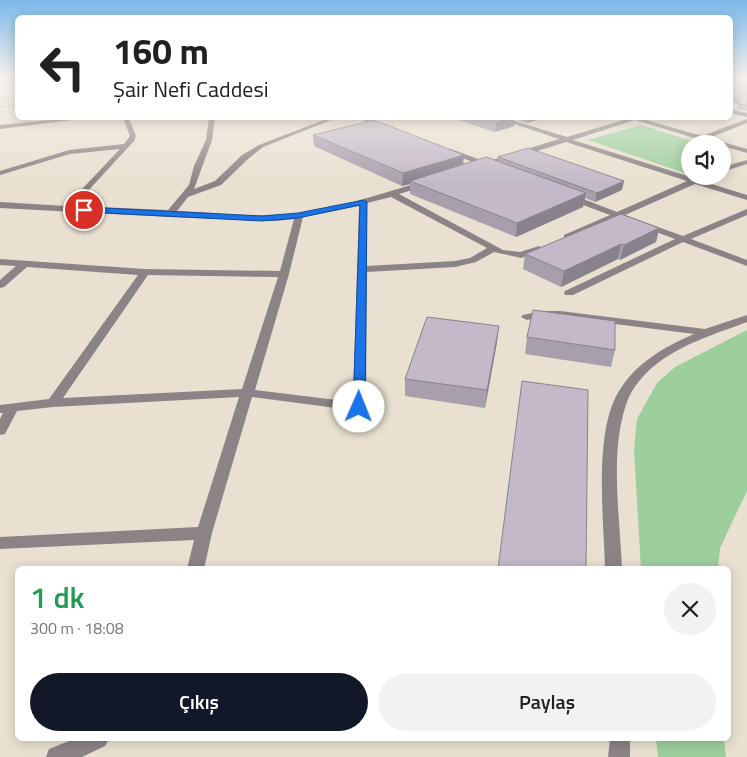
<!DOCTYPE html>
<html lang="tr">
<head>
<meta charset="utf-8">
<style>
  body { margin:0; font-family:"Titillium Web",sans-serif; background:#f2f2f2; color:#202124; height:100vh; display:flex; flex-direction:column; font-size:19px; white-space:nowrap }
  * { box-sizing:border-box; margin:0 }
  p { font-size:16px; color:#757577 }
  .icon { flex:none; width:28px; height:28px; fill:none; stroke:currentColor; stroke-width:2; stroke-linecap:round; stroke-linejoin:round }
  .map { position:relative; flex:1; overflow:hidden }
  .sheet { position:absolute; left:15px; top:566px; width:716px; height:175px; display:flex; flex-direction:column; background:#fff; border-radius:8px; box-shadow:0 2px 12px #0003 }
  .sheet>* { flex:none }
  .hud { position:absolute; left:15px; top:15px; width:718px; height:105px; border-radius:8px; box-shadow:0 2px 12px #0003; background:#fff; color:#202124; overflow:hidden }
  .fabs { position:absolute; left:681px; top:135px; display:grid; gap:10px }
  .fabs a { display:grid; place-items:center; width:50px; height:50px; border-radius:50%; background:#fff; box-shadow:0 2px 12px #0003; font-size:25px }
  .pin { position:absolute; display:grid; place-items:center; width:42px; height:42px; color:#fff; margin:-21px; border:2px solid #fff; border-radius:50%; box-shadow:0 1px 5px #0007 }
  .me { position:absolute; width:55px; margin:-28px; rotate:1deg; stroke-linejoin:round; filter:drop-shadow(0 0 4px #0008) }
  .turn { display:flex; align-items:center; gap:18px; height:105px; padding:0 15px; font-size:22px }
  .turn .icon { width:65px; height:65px; stroke-width:2.5 }
  .turn b { display:block; font-size:35px; line-height:42px }
  .round { display:grid; place-items:center; flex:none; width:52px; height:52px; border-radius:26px; background:#f2f2f2 }
  .head { display:flex; align-items:center; justify-content:space-between; height:85px; padding:0 15px }
  h1 { font-size:30px; font-weight:600; line-height:38px; color:#1e9e55 }
  .cta { display:flex; gap:10px; margin-top:auto; padding:10px 15px }
  .cta a { flex:1; height:58px; border-radius:30px; background:#111827; color:#fff; font-size:20px; font-weight:600; line-height:58px; text-align:center }
  .cta a+a { background:#f2f2f2; color:#202124 }
  .map>svg:first-child { display:block }
  .green { fill:#9ccf9c }
  .lines { fill:none; stroke-linecap:round; stroke-linejoin:round }
  .path { stroke:#958e83; stroke-width:1; stroke-dasharray:2 2; stroke-linecap:butt }
  .minor { fill:#8b8385; fill-rule:evenodd }
  .wall { fill:#a89fac }
  .shaded-wall { fill:#88828c }
  .building { fill:#c3b9c8; stroke:#88828c }
  .route { fill:#1a73e8; stroke:#114b97 }
</style>
</head>
<body>
<div class="map">
<svg width="747" height="757" viewBox="0 0 747 757">
  <rect width="100%" height="100%" fill="#e9e0d1"/>
  <path class="green" d="M 641,125 L 702,144 L 690,144 L 690,175 L 588,140 Z
    M 747,330 L 747,491 L 720,548 L 718,569 L 641,569 L 634,450 L 637,419 L 657,383 L 675,367 Z
    M 656,739 L 724,739 L 726,757 L 658,757 Z"/>
  <g class="lines">
    <path class="path" d="M 0,107 L 18,105"/>
    <path class="minor" d="M 747,81 L 747,85 L 730,90 L 730,86 Z
      M 730,109 L 747,113 L 747,117 L 730,113 Z
      M 72,118 L 88,118 L 0,129 L 0,125 Z
      M 123,118 L 129,118 L 136,136 L 134,141 L 74,206 L 168,210 L 189,185 L 194,166 L 206,140 L 209,118 L 215,118 L 212,140 L 194,189 L 215,181 L 242,155 L 259,145 L 329,118 L 336,118 L 263,147 L 248,159 L 221,185 L 188,197 L 177,211 C 210,212 244,217 277,215 C 328,213 377,194 426,181 L 429,181 L 429,185 L 399,194 L 503,250 L 520,252 L 539,246 L 544,249 L 521,258 L 494,252 L 476,262 L 455,267 L 367,272 L 366,407 L 359,411 L 252,397 L 212,533 L 204,569 L 187,569 L 194,540 L 0,549 L 0,537 L 198,527 L 239,397 L 53,407 L 17,411 L 5,434 L 0,435 L 0,419 L 3,413 L 0,413 L 0,405 L 49,399 L 138,275 L 27,267 L 4,287 L 0,288 L 0,280 L 16,266 L 0,265 L 0,259 L 145,269 L 280,271 L 294,219 L 276,221 L 170,217 L 0,208 L 0,202 L 66,206 L 120,149 L 70,154 L 0,175 L 0,171 L 69,150 L 124,144 L 130,136 ZM 391,197 L 487,248 L 470,258 L 455,261 L 367,266 L 367,203 ZM 359,206 L 353,402 L 255,390 L 289,274 L 303,217 ZM 148,275 L 278,277 L 242,389 L 63,398 Z
      M 356,118 L 364,118 L 388,127 L 383,128 Z
      M 497,118 L 505,118 L 567,137 L 630,118 L 639,118 L 702,136 L 747,119 L 747,123 L 709,138 L 747,149 L 747,153 L 722,146 L 722,144 L 714,144 L 635,120 L 573,140 L 694,178 L 710,176 L 702,181 L 747,195 L 747,200 L 695,184 L 625,215 L 683,236 L 747,209 L 747,215 L 691,239 L 747,260 L 747,266 L 683,242 L 573,295 L 565,295 L 564,293 L 565,291 L 675,239 L 618,218 L 570,239 L 564,239 L 564,235 L 610,215 L 567,199 L 567,195 L 573,195 L 617,212 L 687,181 L 566,142 L 493,165 L 493,168 L 478,168 L 478,164 L 444,151 L 451,149 L 486,162 L 559,139 Z
      M 747,160 L 747,164 L 722,172 L 722,167 Z
      M 541,311 L 560,311 L 705,329 L 747,315 L 747,322 C 715,334 681,344 654,366 C 643,375 632,388 627,402 C 609,451 620,517 622,569 L 605,569 C 604,520 593,433 619,391 C 636,363 664,347 694,334 L 560,317 L 541,317 L 527,320 L 521,317 L 523,315 Z
      M 74,739 L 109,739 L 105,746 L 82,757 L 46,757 L 49,749 Z
      M 610,739 L 630,739 L 630,757 L 608,757 Z"/>
  </g>
  <path class="wall" d="M 730,80 L 730,87 L 747,84 L 747,111 L 737,109 L 738,104 L 730,102 Z
    M 452,118 L 545,118 L 527,123 L 515,119 L 514,126 L 495,132 Z
    M 313,135 L 464,164 L 498,161 L 498,157 L 622,190 L 595,202 L 585,198 L 583,207 L 516,237 L 410,194 L 410,184 L 402,186 L 314,146 Z
    M 659,228 L 656,242 L 620,260 L 618,259 L 561,287 L 523,269 L 525,254 Z
    M 527,337 L 615,350 L 611,367 L 525,354 Z
    M 497,342 L 485,408 L 405,396 L 405,379 Z"/>
  <path class="shaded-wall" d="M 510,118 L 515,118 L 514,126 L 495,132 L 496,122 Z
    M 527,118 L 545,118 L 527,123 Z
    M 464,155 L 463,167 L 410,181 L 410,184 L 402,186 L 403,173 Z
    M 624,181 L 622,190 L 595,202 L 597,193 Z
    M 586,193 L 583,207 L 516,237 L 517,223 Z
    M 659,228 L 656,242 L 620,260 L 624,245 Z
    M 621,244 L 618,259 L 561,287 L 564,271 Z
    M 499,326 L 497,342 L 485,408 L 487,390 Z"/>
  <path class="building" d="M 730,80 L 731,80 L 730,87 L 747,84 L 747,106 L 739,104 L 739,100 L 730,98 Z
    M 483,118 L 510,118 L 496,122 Z
    M 374,120 L 464,155 L 403,173 L 313,135 Z
    M 528,148 L 624,181 L 597,193 L 498,157 Z
    M 486,157 L 586,193 L 517,223 L 410,181 Z
    M 621,214 L 659,228 L 624,245 L 621,244 L 564,271 L 525,254 Z
    M 533,310 L 615,321 L 615,350 L 527,337 Z
    M 427,317 L 499,326 L 487,390 L 405,379 Z
    M 522,381 L 588,390 L 586,569 L 498,569 Z"/>
  <linearGradient id="sky" x2="0" y2="1"><stop stop-color="#7cb8ea"/><stop offset="0.42" stop-color="#f5f1ea"/><stop offset="1" stop-color="#f5f1ea" stop-opacity="0"/></linearGradient>
  <rect width="747" height="184" fill="url(#sky)"/>
  <path class="route" d="M 364,200 L 367,202 L 365,407 L 359,411 L 353,407 L 360,205 L 298,218 L 262,221 L 84,212 L 80,210 L 84,207 L 262,216 L 298,213 Z"/>
</svg>
<div class="fabs">
<a><svg class="icon" aria-label="sound" viewBox="0 0 24 24"><path d="M4 9h4l5-4v14l-5-4H4zM17 9q2 3 0 6"/></svg></a>
</div>
<div class="pin" style="left:84px;top:210px;background:#d93025"><svg class="icon" aria-label="arrive" viewBox="0 0 24 24"><path d="M6 21V4h12l-3 4 3 4H6"/></svg></div>
<svg class="me" style="left:359px;top:407px" viewBox="-20 -20 40 40"><circle r="19" fill="#fff"/><path d="M0-13L10 11 0 6-10 11z" fill="#1a73e8"/></svg>
<div class="hud">
<div class="turn"><svg class="icon" aria-label="left" viewBox="0 0 24 24"><path d="M17 20v-9H6M10 6l-5 5 5 5"/></svg><div><b>160 m</b>Şair Nefi Caddesi</div></div>
</div>
<section class="sheet">
<div class="head"><div><h1>1 dk</h1><p>300 m · 18:08</p></div><a class="round"><svg class="icon" aria-label="close" viewBox="0 0 24 24"><path d="M6 6l12 12M18 6L6 18"/></svg></a></div>
<div class="cta"><a>Çıkış</a><a>Paylaş</a></div>
</section>
</div>
</body>
</html>
